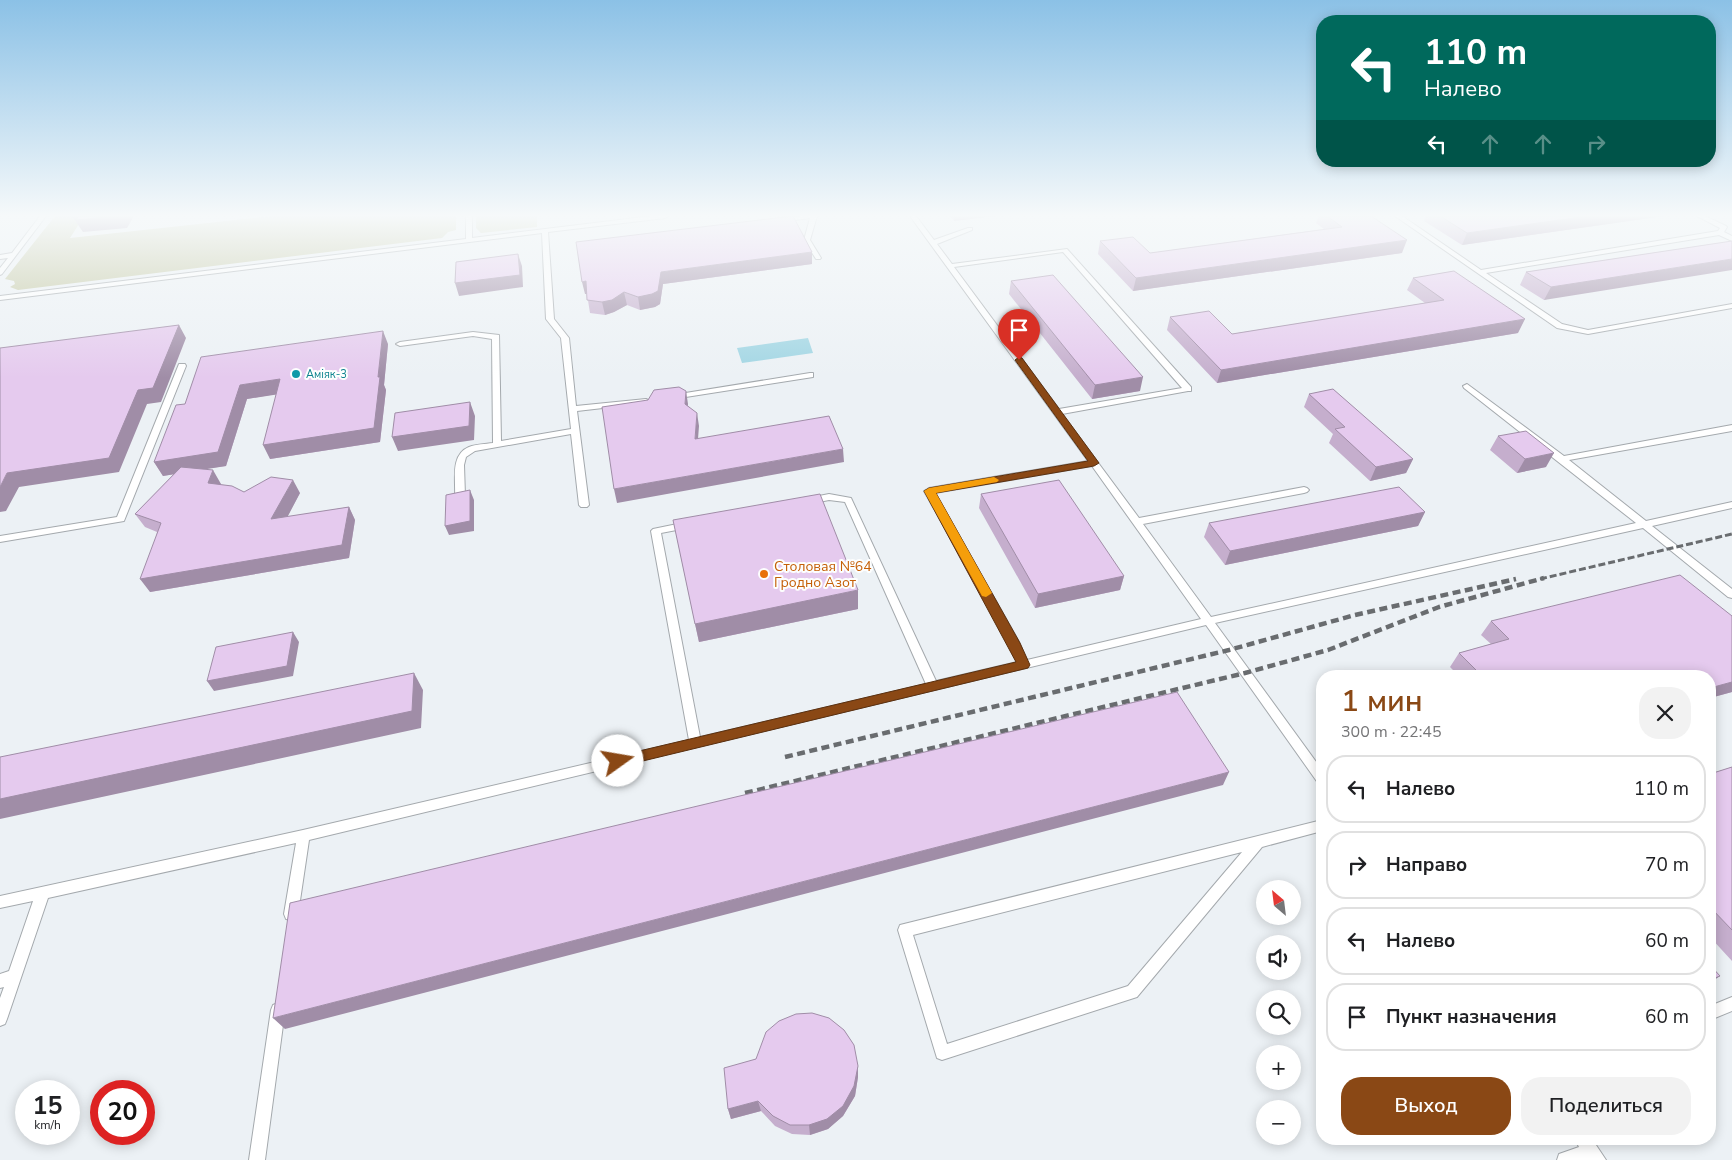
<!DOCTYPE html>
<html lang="ru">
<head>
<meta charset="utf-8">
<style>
  body { margin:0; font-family:"Nunito Sans",sans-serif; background:#f2f2f2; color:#202124; height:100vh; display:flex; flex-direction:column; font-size:19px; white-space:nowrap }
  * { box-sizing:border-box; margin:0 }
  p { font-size:16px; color:#757577 }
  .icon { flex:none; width:28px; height:28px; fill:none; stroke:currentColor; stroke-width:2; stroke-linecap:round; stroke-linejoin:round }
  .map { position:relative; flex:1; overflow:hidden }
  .sheet { position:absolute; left:1316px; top:670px; width:400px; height:475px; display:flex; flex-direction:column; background:#fff; border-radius:20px; box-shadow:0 2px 12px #0003 }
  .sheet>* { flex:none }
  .hud { position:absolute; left:1316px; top:15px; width:400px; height:152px; border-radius:20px; box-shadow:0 2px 12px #0003; background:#00695c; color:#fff; overflow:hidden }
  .needle { width:32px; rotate:332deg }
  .fabs { position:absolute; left:1256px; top:880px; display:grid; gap:10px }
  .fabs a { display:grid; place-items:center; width:45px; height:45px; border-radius:50%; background:#fff; box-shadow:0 2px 12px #0003; font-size:25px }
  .speed { position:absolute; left:15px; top:1080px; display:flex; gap:10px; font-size:25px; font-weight:700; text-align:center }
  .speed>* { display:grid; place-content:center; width:65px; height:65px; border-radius:50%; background:#fff; box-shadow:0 2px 12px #0003; line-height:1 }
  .speed small { font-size:12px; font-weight:400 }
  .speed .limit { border:8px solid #d22; background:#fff; color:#111 }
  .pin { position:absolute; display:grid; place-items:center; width:42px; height:42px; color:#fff; margin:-51px -21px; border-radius:50% 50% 50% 0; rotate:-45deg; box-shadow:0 0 5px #0007 }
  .pin .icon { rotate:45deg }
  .me { position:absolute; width:55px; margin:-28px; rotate:77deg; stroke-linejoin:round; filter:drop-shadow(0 0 4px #0008) }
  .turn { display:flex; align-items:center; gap:18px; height:105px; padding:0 25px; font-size:22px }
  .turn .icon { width:65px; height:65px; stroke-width:2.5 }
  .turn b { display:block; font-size:35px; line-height:42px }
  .lanes { display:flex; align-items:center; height:48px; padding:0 25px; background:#0003; justify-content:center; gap:25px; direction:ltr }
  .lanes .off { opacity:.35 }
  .round { display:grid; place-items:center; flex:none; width:52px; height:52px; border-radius:20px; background:#f2f2f2 }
  .headline { display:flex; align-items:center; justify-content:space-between; height:85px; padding:0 25px }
  h1 { font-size:30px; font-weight:600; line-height:38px; color:#8a4815 }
  .button { display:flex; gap:10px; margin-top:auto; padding:10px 25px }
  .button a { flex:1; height:58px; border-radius:20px; background:#8a4815; color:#fff; font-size:20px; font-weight:600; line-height:58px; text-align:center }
  .button a+a { background:#f2f2f2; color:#202124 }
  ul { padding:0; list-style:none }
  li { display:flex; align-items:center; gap:15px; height:68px; margin:0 10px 8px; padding:0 15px; border:2px solid #e0e0e0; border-radius:20px }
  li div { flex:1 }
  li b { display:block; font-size:19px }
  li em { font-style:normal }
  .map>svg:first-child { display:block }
  .green { fill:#c1c59e }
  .water { fill:#a0d5e3 }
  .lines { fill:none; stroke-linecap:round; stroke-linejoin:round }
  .lane-casing { stroke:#a4a9ad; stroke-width:2 }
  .lane { fill:#fff; fill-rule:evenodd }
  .rail-far1 { stroke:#696c6f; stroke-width:3; stroke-dasharray:7 3; stroke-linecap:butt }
  .rail { stroke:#696c6f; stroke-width:4.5; stroke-dasharray:8 4.5; stroke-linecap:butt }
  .wall { fill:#c5aecd }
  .shaded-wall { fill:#a08da7 }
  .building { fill:#e5caee; stroke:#a08da7 }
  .route { fill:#8a4815; stroke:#5a2f0e }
  .slow { fill:#f59e0b }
  .culture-dot { fill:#0f9aa8; stroke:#fdfefe; stroke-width:2 }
  .food-dot { fill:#e8710a; stroke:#fdfefe; stroke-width:2 }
  .labels { text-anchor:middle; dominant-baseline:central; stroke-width:4; stroke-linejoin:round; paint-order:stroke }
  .far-culture-label { font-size:11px; fill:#0d838f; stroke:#fdfefe; text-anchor:start }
  .food-label { font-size:14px; fill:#c56008; stroke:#fdfefe; text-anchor:start }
</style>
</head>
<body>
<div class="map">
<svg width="1732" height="1160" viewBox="0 0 1732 1160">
  <rect width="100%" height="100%" fill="#ecf1f5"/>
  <path class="green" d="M 55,216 L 84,216 L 70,238 L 272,216 L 456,216 L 456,230 L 448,232 L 442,238 L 18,290 L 10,287 L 15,284 L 14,281 L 5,279 Z
    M 476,216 L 537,216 L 537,227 L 481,233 L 476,228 Z"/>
  <path class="water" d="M 808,338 L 813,353 L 742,363 L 737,348 Z"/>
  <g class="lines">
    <defs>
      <path id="lane" d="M 40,216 L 46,216 L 2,274 L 0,275 L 0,268 L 8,258 L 0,259 L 0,255 L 12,253 Z
        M 466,216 L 472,216 L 472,238 L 652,216 L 668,216 L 665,218 L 548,232 L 554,319 L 569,338 L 576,406 L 646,399 L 650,401 L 646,403 L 577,411 L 589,505 L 587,507 L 581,507 L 579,505 L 571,434 L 475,451 L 466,457 L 464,465 L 465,496 L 460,499 L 457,498 L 455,496 C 456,479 450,455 469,447 C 476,444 485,444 493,443 L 492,339 L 473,336 L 400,346 L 396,344 L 400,342 L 473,332 L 499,335 L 501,441 L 571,429 L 561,338 L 546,319 L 542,233 L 0,300 L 0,296 L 466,239 Z
        M 801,216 L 817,216 L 810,240 L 821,258 L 820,259 L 816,259 L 804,240 L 810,218 L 781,222 L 778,220 L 781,218 Z
        M 910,216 L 916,216 L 934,240 L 968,228 L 972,228 L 972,230 L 937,244 L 952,264 L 1067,249 L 1191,387 L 1191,391 L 1188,391 L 1062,414 L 1139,518 L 1304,487 L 1307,488 L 1309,490 L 1307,492 L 1304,493 L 1143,524 L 1211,617 L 1636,523 L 1464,388 L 1463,386 L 1467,384 L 1564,456 L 1732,425 L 1732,431 L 1569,460 L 1646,521 L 1732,502 L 1732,508 L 1652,526 L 1732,589 L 1732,598 L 1728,597 L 1643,528 L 1215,623 L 1322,770 L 1322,784 L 1318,783 L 1206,625 L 309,840 L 298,914 L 296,919 L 291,920 L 286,919 L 284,914 L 296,843 L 48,898 L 7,1019 L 5,1024 L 0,1026 L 0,998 L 4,987 L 0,988 L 0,974 L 9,971 L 33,901 L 0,908 L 0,896 L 303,830 L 689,740 L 651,531 L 653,529 L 687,522 L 692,525 L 687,528 L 661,533 L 700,737 L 926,684 L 845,502 L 829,500 L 809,504 L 806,503 L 804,501 L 806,499 L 809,498 L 829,494 L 851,498 L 936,681 L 1017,662 L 1009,643 L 924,491 L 929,488 L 1088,461 ZM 1063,252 L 1182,388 L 1059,409 L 954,267 ZM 1092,466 L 1201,619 L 1027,660 L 1018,640 L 935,493 Z
        M 1395,216 L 1402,216 L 1481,270 L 1718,231 L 1720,228 L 1697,216 L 1705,216 L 1726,226 L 1727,227 L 1724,232 L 1732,236 L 1732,241 L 1719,235 L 1486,273 L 1562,324 L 1588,330 L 1732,304 L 1732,308 L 1588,334 L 1557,328 Z
        M 179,364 L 185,364 L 186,366 L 124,521 L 0,542 L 0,536 L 117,517 Z
        M 810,373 L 813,373 L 813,377 L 673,399 L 669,397 L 673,395 Z
        M 1322,820 L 1322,831 L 1262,847 L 1137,997 L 942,1060 L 937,1058 L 898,930 L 900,925 ZM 1242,852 L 1128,986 L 947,1044 L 913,935 Z
        M 1732,997 L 1732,1011 L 1710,1020 L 1710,1006 Z
        M 278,1003 L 283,1005 L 285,1010 L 265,1160 L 249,1160 L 271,1010 L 273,1005 Z
        M 1575,1139 L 1592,1139 L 1606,1160 L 1557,1160 L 1559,1154 L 1579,1147 Z"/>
    </defs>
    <use href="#lane" class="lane-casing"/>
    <use href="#lane" class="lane"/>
    <path class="rail-far1" d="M 1540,579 L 1732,534"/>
    <path class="rail" d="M 785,757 L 1229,650 L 1355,615 L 1516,579
      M 745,793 L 1245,673 L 1328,650 L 1439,607 L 1544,578"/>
  </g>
  <path class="wall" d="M 950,216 L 995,216 L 954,221 Z
    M 1319,216 L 1371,216 L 1402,253 L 1133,291 L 1098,254 L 1100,241 L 1150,253 L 1324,229 L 1316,223 Z
    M 1426,216 L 1664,216 L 1462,245 L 1424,221 Z
    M 1732,241 L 1544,300 L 1520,285 L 1526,272 Z
    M 812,252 L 812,264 L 663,284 L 660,304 L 655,307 L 640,310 L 627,305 L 614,312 L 605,315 L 590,313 L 587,294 L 585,294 Z
    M 1413,278 L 1518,333 L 1217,383 L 1167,330 L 1170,317 L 1232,334 L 1425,303 L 1407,290 Z
    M 1011,281 L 1140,391 L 1092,399 L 1009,294 Z
    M 388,344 L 384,385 L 386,390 L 380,442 L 270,459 L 276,394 L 247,399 L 226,466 L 203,469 L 221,484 L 220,485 L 244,492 L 300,493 L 287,517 L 349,507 L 355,520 L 349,558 L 150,592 L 157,532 L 145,527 L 135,514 L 174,474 L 163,476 L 154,462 L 185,404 Z
    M 1309,394 L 1413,459 L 1406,473 L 1370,481 L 1329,443 L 1333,434 L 1304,407 Z
    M 1498,436 L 1546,467 L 1517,473 L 1490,450 Z
    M 981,494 L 1124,576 L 1120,590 L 1035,608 L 979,508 Z
    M 1425,512 L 1418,526 L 1225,565 L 1204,537 L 1209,523 Z
    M 673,520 L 858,609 L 699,642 Z
    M 1732,616 L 1732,692 L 1710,698 L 1710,676 L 1459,676 L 1450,667 L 1459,653 L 1491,644 L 1481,635 L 1491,621 Z
    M 1732,767 L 1732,961 L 1710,937 L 1710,774 Z
    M 858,1077 L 855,1096 L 843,1116 L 828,1129 L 810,1135 L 792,1134 L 775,1126 L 761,1111 L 731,1119 L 728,1109 Z"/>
  <path class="shaded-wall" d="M 72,216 L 134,216 L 127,228 L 83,232 Z
    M 955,216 L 995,216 L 954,221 Z
    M 1588,216 L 1664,216 L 1462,245 L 1467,233 Z
    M 1407,240 L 1402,253 L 1133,291 L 1136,278 Z
    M 812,252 L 812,264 L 663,284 L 660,304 L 655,307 L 640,310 L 638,297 L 661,272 Z
    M 518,254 L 522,266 L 523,287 L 459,296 L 455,283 Z
    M 1732,259 L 1732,270 L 1544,300 L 1551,287 Z
    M 586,281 L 588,294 L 585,294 L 582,282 Z
    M 624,292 L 627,305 L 614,312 L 605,315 L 602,302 Z
    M 1525,319 L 1518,333 L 1217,383 L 1221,370 Z
    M 179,325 L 186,338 L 161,402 L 147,404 L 119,472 L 19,487 L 6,511 L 0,512 L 0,487 L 7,473 L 138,390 Z
    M 383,331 L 388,344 L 384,385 L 386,390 L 380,442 L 270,459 L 263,445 L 378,377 Z
    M 1143,377 L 1140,391 L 1092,399 L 1095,385 Z
    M 280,379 L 286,393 L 247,399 L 226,466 L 163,476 L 154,462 L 240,385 Z
    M 686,391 L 688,404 L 687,417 L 685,404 Z
    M 470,402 L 475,416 L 474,440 L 398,451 L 392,437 Z
    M 697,413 L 699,426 L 697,452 L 695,439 Z
    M 843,449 L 844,462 L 617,503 L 614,489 Z
    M 1554,453 L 1546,467 L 1517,473 L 1525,459 Z
    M 1413,459 L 1406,473 L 1370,481 L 1376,467 Z
    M 213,470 L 221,484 L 217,497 L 208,483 Z
    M 293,480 L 300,493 L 279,533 L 271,519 Z
    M 470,490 L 474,500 L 474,531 L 449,535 L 445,526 Z
    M 349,507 L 355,520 L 349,558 L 150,592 L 140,579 Z
    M 1425,512 L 1418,526 L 1225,565 L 1230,551 Z
    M 1124,576 L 1120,590 L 1035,608 L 1038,594 Z
    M 858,590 L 858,609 L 699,642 L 695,624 Z
    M 293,632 L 299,642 L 293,676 L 214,691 L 207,681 Z
    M 414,673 L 423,690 L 421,728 L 0,819 L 0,799 Z
    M 1732,682 L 1732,692 L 1710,698 L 1710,688 Z
    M 1229,772 L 1223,785 L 285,1029 L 273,1018 Z
    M 1720,976 L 1710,983 L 1710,980 Z
    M 858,1066 L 858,1077 L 855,1096 L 843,1116 L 828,1129 L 810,1135 L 809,1125 Z
    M 758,1101 L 761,1111 L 731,1119 L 728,1109 Z"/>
  <path class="building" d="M 79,216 L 118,216 L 76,220 Z
    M 793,216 L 812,252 L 661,272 L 658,291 L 652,294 L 638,297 L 624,292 L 612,300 L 602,302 L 587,300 L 586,281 L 582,282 L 576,242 Z
    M 1327,216 L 1371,216 L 1407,240 L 1136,278 L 1100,241 L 1133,237 L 1150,253 L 1342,227 Z
    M 1440,216 L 1588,216 L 1467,233 Z
    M 1732,241 L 1732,259 L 1551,287 L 1526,272 Z
    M 518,254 L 520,275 L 455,283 L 456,262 Z
    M 1454,271 L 1525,319 L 1221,370 L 1170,317 L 1209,311 L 1232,334 L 1444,300 L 1413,278 Z
    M 1053,275 L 1143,377 L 1095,385 L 1011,281 Z
    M 179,325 L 153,388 L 138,390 L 109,458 L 7,473 L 0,487 L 0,348 Z
    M 383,331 L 378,377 L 380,377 L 374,428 L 263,445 L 280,379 L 240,385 L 218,452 L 154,462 L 176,405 L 185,404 L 201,357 Z
    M 679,387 L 686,391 L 685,404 L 697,413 L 695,439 L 829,416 L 843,449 L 614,489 L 602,407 L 648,400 L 654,390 Z
    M 1333,389 L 1413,459 L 1376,467 L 1335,429 L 1345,427 L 1309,394 Z
    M 470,402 L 469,426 L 392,437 L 395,413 Z
    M 1526,431 L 1554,453 L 1525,459 L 1498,436 Z
    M 181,467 L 213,470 L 208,483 L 232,486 L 244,492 L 271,477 L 293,480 L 271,519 L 349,507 L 342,545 L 140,579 L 161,523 L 135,514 Z
    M 1059,480 L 1124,576 L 1038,594 L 981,494 Z
    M 1399,487 L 1425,512 L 1230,551 L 1209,523 Z
    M 470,490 L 470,521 L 445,526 L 446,495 Z
    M 820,494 L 858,590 L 695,624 L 673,520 Z
    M 1680,575 L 1732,616 L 1732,682 L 1710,688 L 1710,676 L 1482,676 L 1459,653 L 1509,639 L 1491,621 Z
    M 293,632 L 287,666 L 207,681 L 216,647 Z
    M 414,673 L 412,711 L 0,799 L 0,757 Z
    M 1177,692 L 1229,772 L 273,1018 L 290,903 Z
    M 1732,767 L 1732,930 L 1710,907 L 1710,774 Z
    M 1710,965 L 1720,976 L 1710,980 Z
    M 812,1013 L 829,1018 L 844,1030 L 854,1045 L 858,1066 L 854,1086 L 843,1106 L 827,1119 L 809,1125 L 790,1125 L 773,1116 L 758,1101 L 728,1109 L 724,1068 L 756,1059 L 766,1032 L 779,1021 L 796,1014 Z"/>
  <linearGradient id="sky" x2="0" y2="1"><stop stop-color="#8bc1e6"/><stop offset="0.57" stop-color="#f6f9fa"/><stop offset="1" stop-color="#f6f9fa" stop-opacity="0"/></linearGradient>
  <rect width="1732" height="378" fill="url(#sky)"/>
  <path class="route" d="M 1019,357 L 1022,358 L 1099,463 L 1094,466 L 936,493 L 1020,643 L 1030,665 L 1028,668 L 618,767 L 613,765 L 611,761 L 613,757 L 618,756 L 1016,662 L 924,491 L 929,488 L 1088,461 L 1015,360 Z"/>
  <path class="slow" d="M 994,477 L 999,480 L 997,482 L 936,493 L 992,593 L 986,597 L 982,596 L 924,491 L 929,488 Z"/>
  <circle class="culture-dot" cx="296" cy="374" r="5"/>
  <circle class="food-dot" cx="764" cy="574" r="5"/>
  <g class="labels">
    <g class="far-culture-label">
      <text x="306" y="374">Аміяк-3</text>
    </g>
    <g class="food-label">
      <text x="774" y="566">Столовая №64<tspan x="774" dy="16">Гродно Азот</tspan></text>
    </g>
  </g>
</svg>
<div class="fabs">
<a><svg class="needle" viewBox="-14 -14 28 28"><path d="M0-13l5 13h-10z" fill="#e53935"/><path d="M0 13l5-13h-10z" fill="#757577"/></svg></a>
<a><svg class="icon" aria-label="sound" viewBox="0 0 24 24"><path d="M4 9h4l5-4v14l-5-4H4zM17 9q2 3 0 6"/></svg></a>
<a><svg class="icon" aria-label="search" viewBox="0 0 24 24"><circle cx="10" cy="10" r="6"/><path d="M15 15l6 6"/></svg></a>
<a>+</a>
<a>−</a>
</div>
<div class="speed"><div>15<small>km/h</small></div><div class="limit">20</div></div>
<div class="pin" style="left:1019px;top:360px;background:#d93025"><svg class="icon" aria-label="arrive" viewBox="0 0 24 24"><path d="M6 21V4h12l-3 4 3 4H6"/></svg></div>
<svg class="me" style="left:618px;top:761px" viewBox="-20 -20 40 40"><circle r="19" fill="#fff"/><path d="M0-13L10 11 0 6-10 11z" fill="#8a4815"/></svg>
<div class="hud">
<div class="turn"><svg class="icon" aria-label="left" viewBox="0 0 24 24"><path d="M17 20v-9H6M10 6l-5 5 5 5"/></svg><div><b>110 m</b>Налево</div></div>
<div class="lanes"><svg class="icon" aria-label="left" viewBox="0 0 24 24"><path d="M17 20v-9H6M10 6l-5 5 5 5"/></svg><svg class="icon off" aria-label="ahead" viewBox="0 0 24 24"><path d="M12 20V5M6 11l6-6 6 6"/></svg><svg class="icon off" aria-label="ahead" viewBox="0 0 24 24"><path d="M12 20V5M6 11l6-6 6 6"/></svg><svg class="icon off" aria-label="right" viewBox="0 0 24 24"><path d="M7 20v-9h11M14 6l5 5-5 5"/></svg></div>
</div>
<section class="sheet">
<div class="headline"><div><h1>1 мин</h1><p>300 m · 22:45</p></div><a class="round"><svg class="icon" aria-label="close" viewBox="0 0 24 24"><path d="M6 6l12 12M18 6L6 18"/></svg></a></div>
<ul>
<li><svg class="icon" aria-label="left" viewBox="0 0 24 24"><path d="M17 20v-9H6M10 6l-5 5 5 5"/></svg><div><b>Налево</b></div><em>110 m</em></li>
<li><svg class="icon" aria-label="right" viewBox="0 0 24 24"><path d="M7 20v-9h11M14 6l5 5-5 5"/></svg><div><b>Направо</b></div><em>70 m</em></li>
<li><svg class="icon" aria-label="left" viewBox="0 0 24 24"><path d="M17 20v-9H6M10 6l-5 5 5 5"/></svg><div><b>Налево</b></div><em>60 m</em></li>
<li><svg class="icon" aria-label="arrive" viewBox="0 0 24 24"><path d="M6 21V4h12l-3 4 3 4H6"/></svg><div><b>Пункт назначения</b></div><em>60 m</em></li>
</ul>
<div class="button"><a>Выход</a><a>Поделиться</a></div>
</section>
</div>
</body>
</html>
